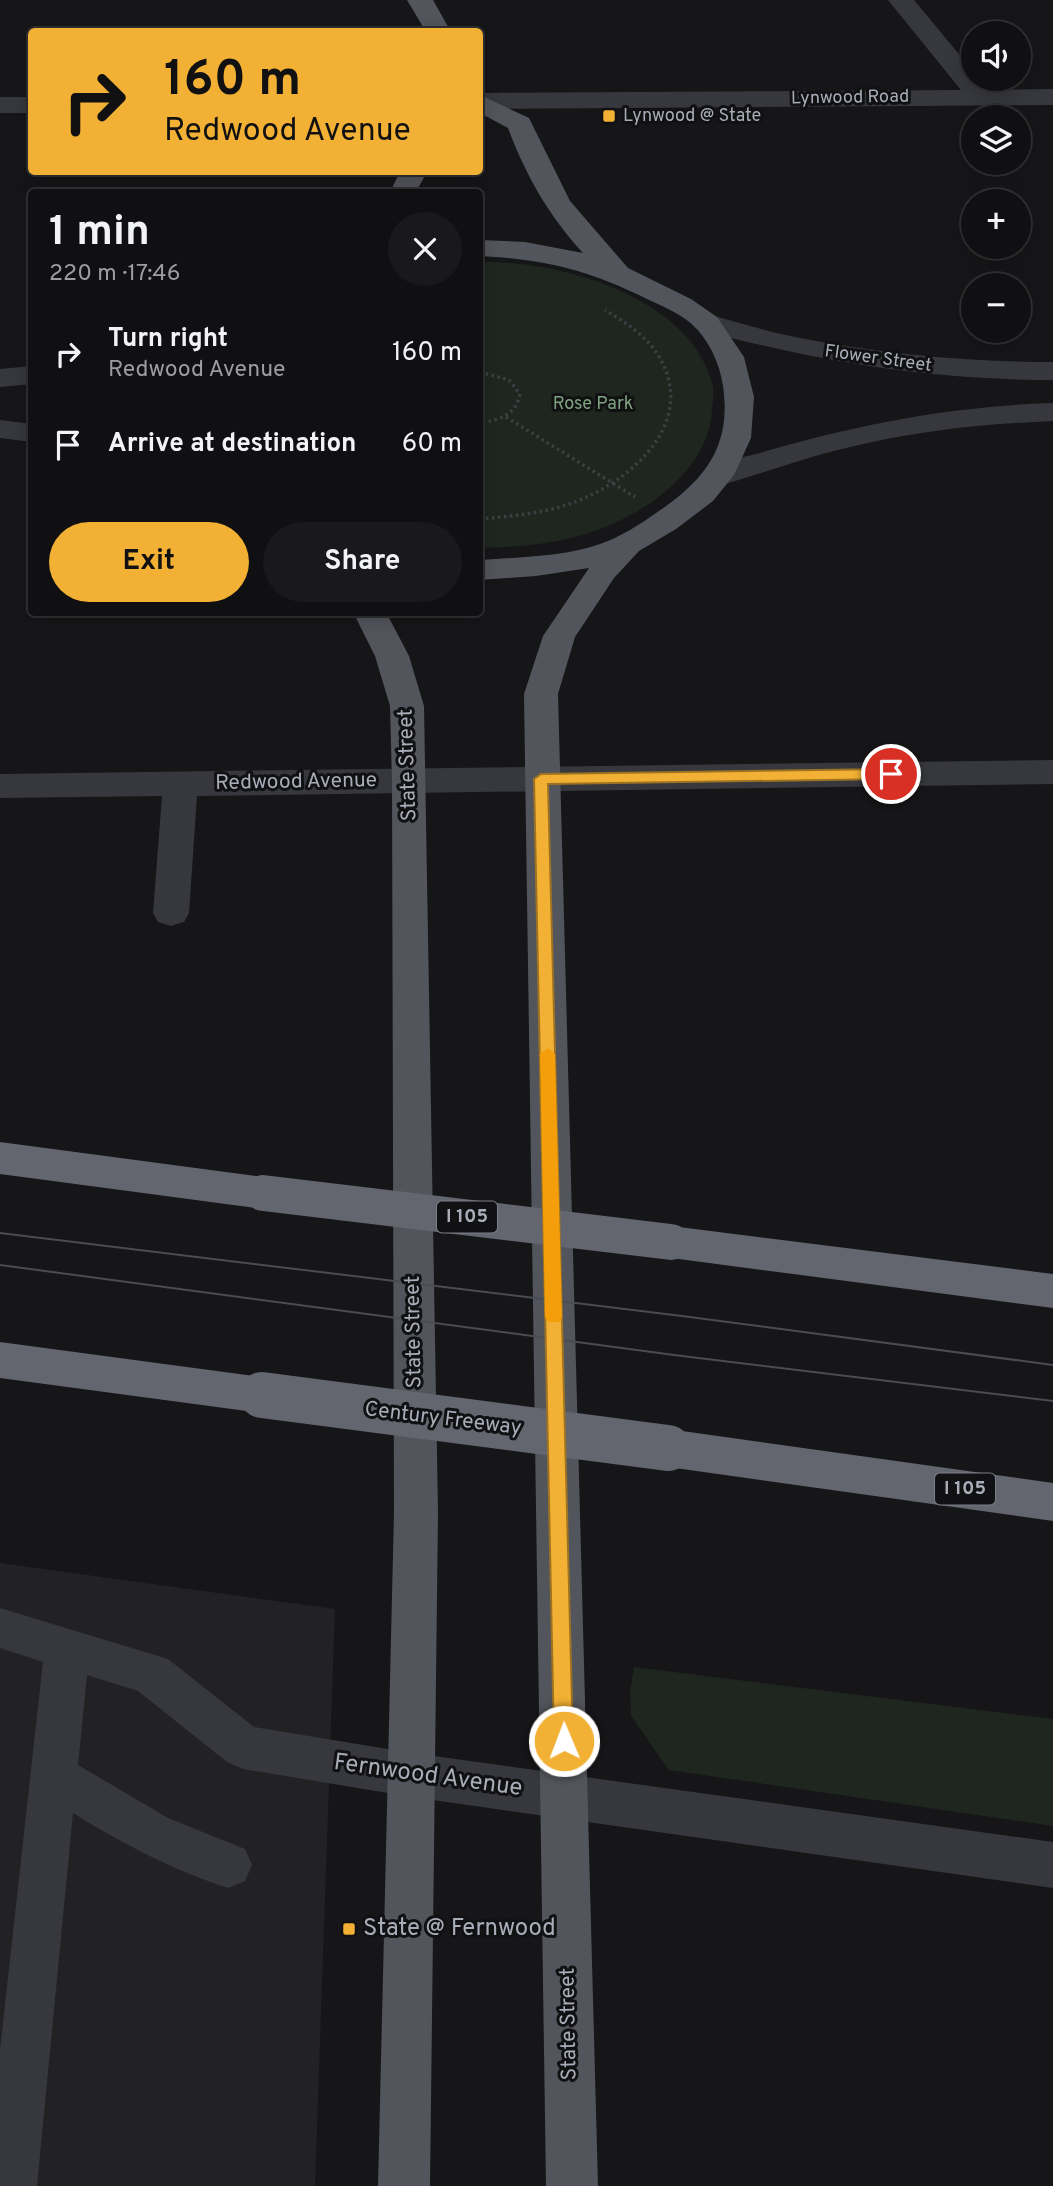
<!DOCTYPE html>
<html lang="en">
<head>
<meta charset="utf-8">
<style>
  body { margin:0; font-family:Overpass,sans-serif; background:#19191b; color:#f1f3f6; height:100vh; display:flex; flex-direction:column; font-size:26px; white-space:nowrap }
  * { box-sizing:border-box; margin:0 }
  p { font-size:23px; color:#9c9d9f }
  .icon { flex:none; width:38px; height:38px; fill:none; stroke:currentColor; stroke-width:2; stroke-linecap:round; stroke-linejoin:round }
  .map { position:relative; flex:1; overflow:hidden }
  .drawer { position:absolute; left:28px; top:189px; width:455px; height:427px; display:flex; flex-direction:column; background:#101012; border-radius:7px; box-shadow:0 4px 18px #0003,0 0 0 2px #303032 }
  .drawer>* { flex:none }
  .banner { position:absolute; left:28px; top:28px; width:455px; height:147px; border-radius:7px; box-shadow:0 4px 18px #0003,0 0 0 2px #303032; background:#f2b134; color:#111; overflow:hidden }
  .fabs { position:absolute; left:961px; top:21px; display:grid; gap:14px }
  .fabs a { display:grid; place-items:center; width:70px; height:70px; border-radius:50%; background:#101012; box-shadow:0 4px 18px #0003,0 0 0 2px #303032; font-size:35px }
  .pin { position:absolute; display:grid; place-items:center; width:60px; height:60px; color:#fff; margin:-30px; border:4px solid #fff; border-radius:50%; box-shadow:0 2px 7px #0007 }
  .me { position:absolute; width:77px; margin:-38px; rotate:359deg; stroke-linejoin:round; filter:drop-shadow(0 0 5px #0008) }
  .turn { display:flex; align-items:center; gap:24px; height:147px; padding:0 21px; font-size:32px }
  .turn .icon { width:91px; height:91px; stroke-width:2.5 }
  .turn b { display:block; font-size:49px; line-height:60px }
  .round { display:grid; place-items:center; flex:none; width:74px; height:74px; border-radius:37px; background:#19191b }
  .overview { display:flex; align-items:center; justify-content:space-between; height:119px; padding:0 21px }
  h1 { font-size:42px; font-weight:700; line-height:52px }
  .action { display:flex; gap:14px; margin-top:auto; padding:14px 21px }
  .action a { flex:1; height:80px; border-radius:42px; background:#f2b134; color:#111; font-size:28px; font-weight:700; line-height:80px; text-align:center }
  .action a+a { background:#19191b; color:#f1f3f6 }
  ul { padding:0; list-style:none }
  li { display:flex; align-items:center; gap:21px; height:91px; padding:0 21px }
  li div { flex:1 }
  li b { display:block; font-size:26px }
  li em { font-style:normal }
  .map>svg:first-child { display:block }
  .built { fill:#222225 }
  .green { fill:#1e261f }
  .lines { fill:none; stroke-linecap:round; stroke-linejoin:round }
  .path { stroke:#3d3f44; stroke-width:3.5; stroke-dasharray:2.5 3.5; stroke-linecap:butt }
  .minor { fill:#37383d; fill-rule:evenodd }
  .major { fill:#53555c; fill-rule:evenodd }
  .highway { fill:#63666e; fill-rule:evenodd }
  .tram { stroke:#4a4c52; stroke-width:2 }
  .highway-bridge-far1 { stroke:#63666e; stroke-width:36 }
  .highway-bridge { stroke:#63666e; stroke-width:46 }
  .route { fill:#f2b134; stroke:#9d7322; stroke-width:2 }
  .slow { fill:#f59e0b }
  .poi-dot { fill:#f2b134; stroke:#111113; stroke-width:2.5 }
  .labels { text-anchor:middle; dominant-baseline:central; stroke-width:6; stroke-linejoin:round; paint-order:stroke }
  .far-street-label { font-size:18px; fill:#a8adb8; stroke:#111113 }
  .far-poi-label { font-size:18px; fill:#a8adb8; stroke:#111113; text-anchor:start }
  .far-park-label { font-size:18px; fill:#7fa381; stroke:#111113 }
  .shield { fill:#111113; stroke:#7b7e86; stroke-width:2 }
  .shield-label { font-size:19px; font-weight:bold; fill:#a8adb8 }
  .street-label { font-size:21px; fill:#a8adb8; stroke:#111113 }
  .near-street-label { font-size:24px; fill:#a8adb8; stroke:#111113 }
  .near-poi-label { font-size:24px; fill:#a8adb8; stroke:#111113; text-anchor:start }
</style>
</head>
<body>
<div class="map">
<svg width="1053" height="2186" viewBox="0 0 1053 2186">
  <rect width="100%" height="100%" fill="#161618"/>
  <path class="built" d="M 0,1563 L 335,1609 L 315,2186 L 0,2186 Z"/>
  <path class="green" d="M 480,262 C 559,260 692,297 713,386 C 714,393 713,401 712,408 C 710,473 638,520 579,536 C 546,545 514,547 480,548 Z
    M 634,1667 L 1053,1719 L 1053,1826 L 669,1770 L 631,1716 L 630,1692 Z"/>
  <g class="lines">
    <path class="path" d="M 480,372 L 509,380 L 520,394 C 516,415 499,420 480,423
      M 506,417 L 635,497
      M 480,519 C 514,516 548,513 580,500 C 636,477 698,419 658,355 C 645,335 625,322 605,310"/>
    <path class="minor" d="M 888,0 L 914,0 L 973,71 L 973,79 L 980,79 L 989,90 L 1053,89 L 1053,105 L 480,109 L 480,93 L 961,90 Z
      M 0,97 L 32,97 L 32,113 L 0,113 Z
      M 706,314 C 737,322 768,332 800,338 C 884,354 968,362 1053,362 L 1053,380 C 927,380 817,361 696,329 L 691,323 L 696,317 Z
      M 32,366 L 32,384 L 0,387 L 0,369 Z
      M 1053,403 L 1053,421 C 983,424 915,431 846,448 C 803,458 761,474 718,486 L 707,483 L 703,476 C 712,462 740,458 756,454 C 854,425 951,406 1053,403 Z
      M 0,420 L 32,424 L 32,442 L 0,438 Z
      M 1053,760 L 1053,784 L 197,796 L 189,913 L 184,922 L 171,926 L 158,922 L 153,913 L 162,796 L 0,798 L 0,774 Z
      M 0,1608 L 168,1659 L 254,1727 L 412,1753 L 1053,1842 L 1053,1888 L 412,1797 L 243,1769 L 227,1762 L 138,1691 L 87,1675 L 78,1765 L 168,1818 L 245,1849 L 252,1865 L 245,1881 L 228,1888 C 171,1869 125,1845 73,1813 L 37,2186 L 0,2186 L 0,2050 L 43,1662 L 0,1648 Z"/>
    <path class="major" d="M 407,0 L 433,0 L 451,32 L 426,32 Z
      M 480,95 L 529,118 L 570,201 L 628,268 L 691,299 L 717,317 L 744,357 L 754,397 L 751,438 L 734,475 L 713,501 L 676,529 L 639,551 L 614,578 L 575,637 L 558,694 L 598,2186 L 546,2186 L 524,694 L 543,636 L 589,568 L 536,576 L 480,580 L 480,560 C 520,557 562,557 600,544 C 620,537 639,525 656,513 C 704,481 732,447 723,386 C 720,365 711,345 697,329 C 684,315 664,307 647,299 C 589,270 544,259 480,256 L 480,240 L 525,242 L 583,253 C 549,216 526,176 508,128 L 480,113 Z
      M 400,172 L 427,172 L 416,192 L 390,192 Z
      M 353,612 L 386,612 L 409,656 L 424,706 L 438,1512 L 430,2186 L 378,2186 L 394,1512 L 392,781 L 390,706 L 375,656 Z"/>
    <path class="highway" d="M 0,1142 L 263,1177 L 277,1182 L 283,1193 L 277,1204 L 263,1209 L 0,1174 Z
      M 671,1226 L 1053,1274 L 1053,1308 L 671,1258 L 657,1254 L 651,1242 L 657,1230 Z
      M 0,1342 L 262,1377 L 277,1382 L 283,1395 L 277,1408 L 262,1413 L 0,1378 Z
      M 668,1429 L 1053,1483 L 1053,1521 L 668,1467 L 653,1461 L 647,1448 L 653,1435 Z"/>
    <path class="tram" d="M 0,1233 L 682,1316 L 1053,1365
      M 0,1265 L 674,1355 L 1053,1401"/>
    <path class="highway-bridge-far1" d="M 263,1193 L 671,1242"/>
    <path class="highway-bridge" d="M 262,1395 L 668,1448"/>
  </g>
  <path class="route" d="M 891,769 L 898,774 L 891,779 L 548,784 L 573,1741 L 571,1747 L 564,1750 L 557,1747 L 554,1741 L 534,779 L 541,774 Z"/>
  <path class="slow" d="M 548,1048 L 555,1054 L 562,1317 L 560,1322 L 548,1322 L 545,1317 L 540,1054 Z"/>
  <g class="poi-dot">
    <rect x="602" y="109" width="14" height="14" rx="3.5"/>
    <rect x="342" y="1922" width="14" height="14" rx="3.5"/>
  </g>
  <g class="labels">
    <g class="far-street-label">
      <text transform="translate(850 98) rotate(-1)">Lynwood Road</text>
      <text transform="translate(878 359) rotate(8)">Flower Street</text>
    </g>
    <g class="far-poi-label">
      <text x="623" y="116">Lynwood @ State</text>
    </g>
    <g class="far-park-label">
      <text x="593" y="404">Rose Park</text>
    </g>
    <g class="shield">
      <rect x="437" y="1201.5" width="60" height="31" rx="5"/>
      <rect x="935" y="1473.5" width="60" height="31" rx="5"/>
    </g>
    <g class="shield-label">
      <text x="467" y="1217">I 105</text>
      <text x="965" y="1489">I 105</text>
    </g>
    <g class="street-label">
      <text transform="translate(408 765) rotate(-92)">State Street</text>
      <text transform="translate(296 782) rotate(-1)">Redwood Avenue</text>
      <text transform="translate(414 1332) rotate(-91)">State Street</text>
      <text transform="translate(443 1419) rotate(7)">Century Freeway</text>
      <text transform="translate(569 2024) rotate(-91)">State Street</text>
    </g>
    <g class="near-street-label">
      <text transform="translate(428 1776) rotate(8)">Fernwood Avenue</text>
    </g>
    <g class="near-poi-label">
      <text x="363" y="1929">State @ Fernwood</text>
    </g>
  </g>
</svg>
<div class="fabs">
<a><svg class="icon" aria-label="sound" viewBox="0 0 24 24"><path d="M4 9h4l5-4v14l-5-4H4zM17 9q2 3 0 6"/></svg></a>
<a><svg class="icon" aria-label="layers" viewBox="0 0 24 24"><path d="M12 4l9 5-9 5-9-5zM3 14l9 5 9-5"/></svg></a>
<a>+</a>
<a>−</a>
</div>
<div class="pin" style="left:891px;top:774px;background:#d93025"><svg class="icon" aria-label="arrive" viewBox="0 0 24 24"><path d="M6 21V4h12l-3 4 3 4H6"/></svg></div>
<svg class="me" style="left:564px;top:1741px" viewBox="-20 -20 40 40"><circle r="17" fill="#f2b134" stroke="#fff" stroke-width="3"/><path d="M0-11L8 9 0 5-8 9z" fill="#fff"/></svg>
<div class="banner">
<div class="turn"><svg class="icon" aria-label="right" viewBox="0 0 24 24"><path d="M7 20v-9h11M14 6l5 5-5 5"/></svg><div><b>160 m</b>Redwood Avenue</div></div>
</div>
<section class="drawer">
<div class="overview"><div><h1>1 min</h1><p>220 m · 17:46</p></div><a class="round"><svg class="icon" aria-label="close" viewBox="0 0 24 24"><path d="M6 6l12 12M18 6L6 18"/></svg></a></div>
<ul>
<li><svg class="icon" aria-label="right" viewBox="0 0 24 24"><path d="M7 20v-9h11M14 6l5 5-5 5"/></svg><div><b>Turn right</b><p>Redwood Avenue</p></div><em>160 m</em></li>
<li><svg class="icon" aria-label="arrive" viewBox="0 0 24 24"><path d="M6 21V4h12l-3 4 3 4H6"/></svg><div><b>Arrive at destination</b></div><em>60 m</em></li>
</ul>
<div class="action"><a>Exit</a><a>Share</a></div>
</section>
</div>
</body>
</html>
